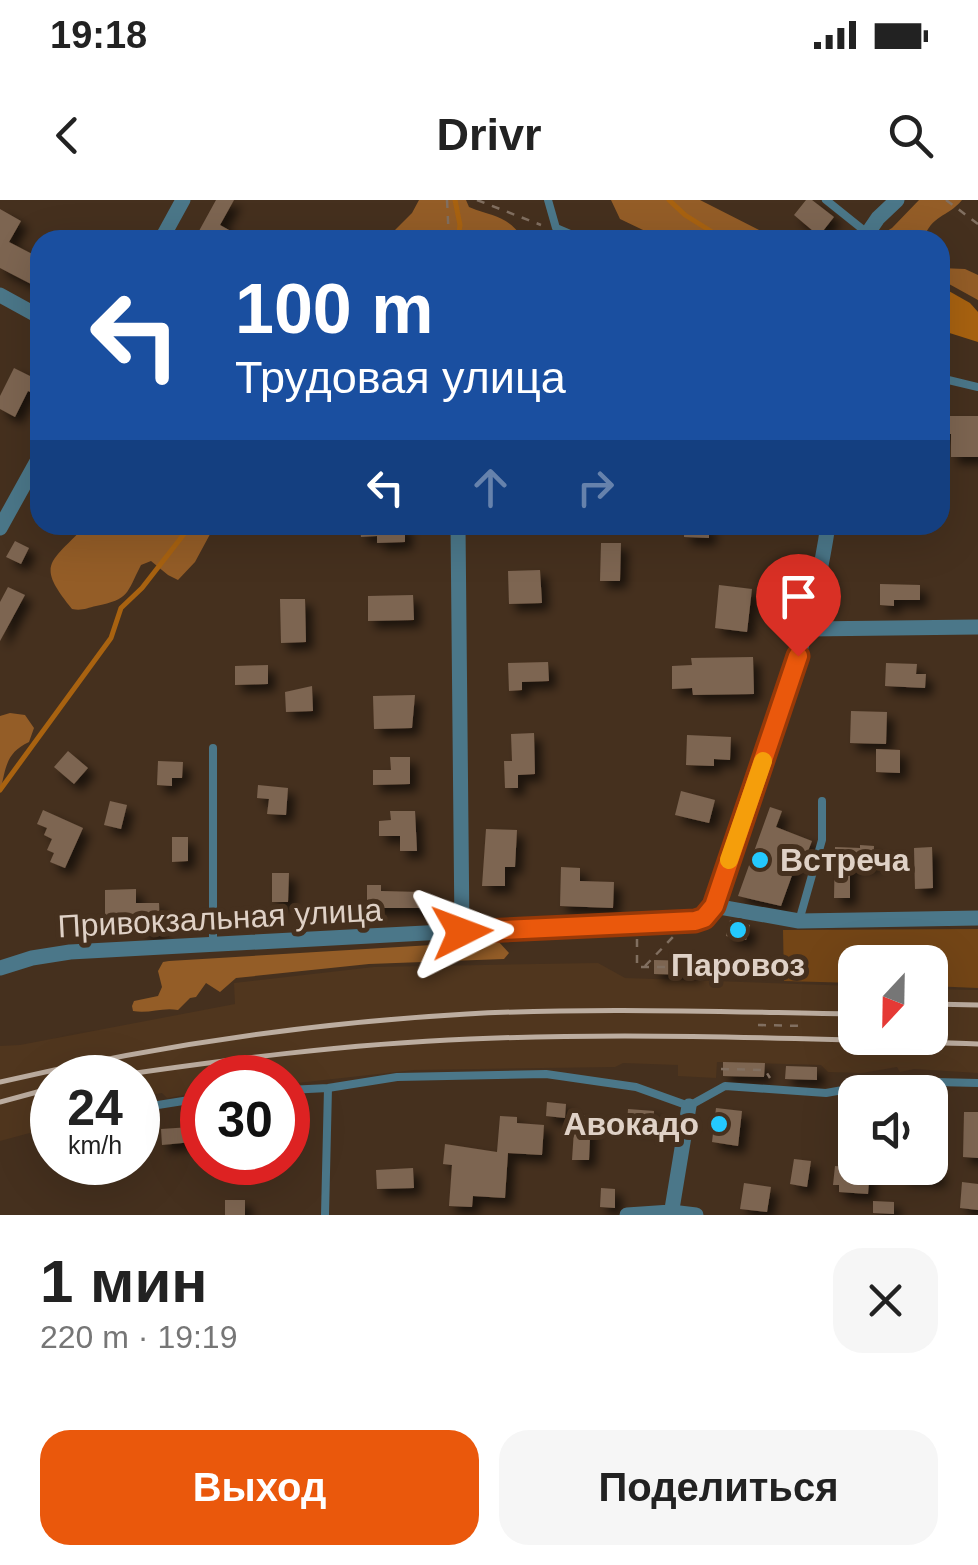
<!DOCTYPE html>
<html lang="ru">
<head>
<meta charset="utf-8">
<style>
  body { margin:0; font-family:Arial,sans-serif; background:#f6f6f6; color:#222; height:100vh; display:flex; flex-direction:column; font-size:38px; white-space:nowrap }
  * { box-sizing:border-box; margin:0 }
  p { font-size:32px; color:#767676 }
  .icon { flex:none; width:55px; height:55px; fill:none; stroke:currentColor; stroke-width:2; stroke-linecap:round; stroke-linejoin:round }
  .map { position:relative; height:1015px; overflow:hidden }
  .panel { display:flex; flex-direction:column; background:#fff; flex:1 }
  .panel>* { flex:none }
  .banner { position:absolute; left:30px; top:30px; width:920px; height:305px; border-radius:30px; box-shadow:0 10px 40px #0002; background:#1a4fa0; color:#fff; overflow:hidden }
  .needle { width:65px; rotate:202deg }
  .controls { position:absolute; left:838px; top:745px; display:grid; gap:20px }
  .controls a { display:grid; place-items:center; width:110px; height:110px; border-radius:20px; background:#fff; box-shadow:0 10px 40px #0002; font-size:50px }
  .speed { position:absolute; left:30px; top:855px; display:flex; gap:20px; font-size:50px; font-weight:700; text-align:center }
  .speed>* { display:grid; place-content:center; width:130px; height:130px; border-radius:50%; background:#fff; box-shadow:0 10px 40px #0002; line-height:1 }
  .speed small { font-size:25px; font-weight:400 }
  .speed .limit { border:15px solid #d22; background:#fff; color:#111 }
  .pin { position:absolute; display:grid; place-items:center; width:85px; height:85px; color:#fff; margin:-102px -42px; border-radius:50% 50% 50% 0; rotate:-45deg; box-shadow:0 0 10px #0007 }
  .pin .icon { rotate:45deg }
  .me { position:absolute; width:110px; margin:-55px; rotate:87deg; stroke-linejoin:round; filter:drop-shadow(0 0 8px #0008) }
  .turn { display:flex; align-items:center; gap:35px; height:210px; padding:0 40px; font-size:45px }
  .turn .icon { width:130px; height:130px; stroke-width:2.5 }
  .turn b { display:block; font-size:70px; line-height:85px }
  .lanes { display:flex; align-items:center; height:95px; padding:0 40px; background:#0003; justify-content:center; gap:50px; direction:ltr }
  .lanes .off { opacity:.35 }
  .round { display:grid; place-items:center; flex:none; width:105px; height:105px; border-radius:30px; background:#f6f6f6 }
  .headline { display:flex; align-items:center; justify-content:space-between; height:170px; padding:0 40px }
  h1 { font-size:60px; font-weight:800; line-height:75px }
  .button { display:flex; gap:20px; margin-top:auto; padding:20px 40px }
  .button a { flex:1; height:115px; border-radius:30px; background:#ea580c; color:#fff; font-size:40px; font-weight:800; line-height:115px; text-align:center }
  .button a+a { background:#f6f6f6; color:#222 }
  .status { display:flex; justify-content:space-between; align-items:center; height:70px; padding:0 50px; background:#fff; direction:ltr }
  .status svg { height:28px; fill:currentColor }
  header { display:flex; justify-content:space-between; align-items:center; height:130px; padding:0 40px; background:#fff; font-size:45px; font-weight:800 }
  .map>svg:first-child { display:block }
  .built { fill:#50361e }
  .green { fill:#734516 }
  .forest { fill:#945d27 }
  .water { fill:#a86210 }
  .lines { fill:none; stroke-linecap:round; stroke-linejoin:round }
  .stream { stroke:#a86210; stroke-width:5 }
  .building { fill:#7d6551; filter:url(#shadow) }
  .path { stroke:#816f60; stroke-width:2.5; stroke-dasharray:8 8; stroke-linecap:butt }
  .lane { stroke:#4b7789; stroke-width:8 }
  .street { stroke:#4b7789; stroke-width:15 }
  .rail { stroke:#bcada0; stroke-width:5 }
  .route-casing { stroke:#983908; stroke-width:25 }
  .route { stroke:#ea580c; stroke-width:18 }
  .slow { stroke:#f59e0b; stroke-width:18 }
  .poi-dot { fill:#24c9fe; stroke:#45301e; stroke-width:4 }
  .labels { text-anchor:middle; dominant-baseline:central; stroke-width:10; stroke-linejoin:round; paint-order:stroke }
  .poi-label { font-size:32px; font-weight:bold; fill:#dfd1c6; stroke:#45301e; text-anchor:start }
  .street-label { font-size:32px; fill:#dfd1c6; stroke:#45301e }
</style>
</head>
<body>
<div class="status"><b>19:18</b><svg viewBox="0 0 49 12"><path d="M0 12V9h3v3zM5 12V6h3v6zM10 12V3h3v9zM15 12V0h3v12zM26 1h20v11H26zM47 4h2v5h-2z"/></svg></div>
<header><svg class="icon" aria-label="back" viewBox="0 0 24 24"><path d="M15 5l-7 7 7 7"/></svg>Drivr<svg class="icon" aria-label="search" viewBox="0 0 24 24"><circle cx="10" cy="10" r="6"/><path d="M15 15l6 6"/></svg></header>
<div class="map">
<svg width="978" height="1015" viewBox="0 0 978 1015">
  <defs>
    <filter id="shadow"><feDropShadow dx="7" dy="7" stdDeviation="5" flood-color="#0009"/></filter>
  </defs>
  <rect width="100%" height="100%" fill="#45301e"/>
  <path class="built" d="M 598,763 L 625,778 L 855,786 L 855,838 L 930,838 L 930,789 L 978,790 L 978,873 L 914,869 L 900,872 L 897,867 L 862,873 L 828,872 L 821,865 L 717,862 L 716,878 L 678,876 L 678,865 L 623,863 L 615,867 L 414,870 L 288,884 L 288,878 L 202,878 L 202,892 L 167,898 L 162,893 L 138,897 L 138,878 L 52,878 L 52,927 L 0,941 L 0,846 L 20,845 L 235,804 L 234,783 L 374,767 Z"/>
  <path class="green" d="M 978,729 L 978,788 L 930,786 L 930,762 L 855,762 L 855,783 L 784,781 L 783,730 Z"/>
  <path class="forest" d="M 419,0 L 466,0 L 469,7 C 496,18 505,14 525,40 L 385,40 L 412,13 Z
    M 611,0 L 700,0 L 779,40 L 664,40 L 620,19 Z
    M 919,0 L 962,0 C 947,18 932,14 923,40 L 872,40 L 892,28 Z
    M 940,68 L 965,69 L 978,75 L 978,100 L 940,79 Z
    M 86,325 L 215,325 L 195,362 L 178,380 L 168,375 L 151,361 L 141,365 C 126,394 130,399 96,406 C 87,408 82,411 72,409 C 35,363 50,364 86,325 Z
    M 10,513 L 25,515 L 34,528 L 29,542 C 5,553 6,569 0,592 L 0,516 Z
    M 498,741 L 509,753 L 504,759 L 369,764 L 236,778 L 220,792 L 206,783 L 196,797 L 190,798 L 178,810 C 162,807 149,814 133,811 L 132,806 L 134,801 L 158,796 L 162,787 L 158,771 L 163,762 L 169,761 Z"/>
  <path class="water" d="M 940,86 L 970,103 L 978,112 L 978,142 L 940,130 Z"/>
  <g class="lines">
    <path class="stream" d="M 455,0 L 460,25 L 458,40
      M 669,0 L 685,15 L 725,40
      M 0,590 L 111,438 L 121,408 L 142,388 L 191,325"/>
  </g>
  <path class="building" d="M 216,0 L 234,0 L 220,25 L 247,40 L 194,40 Z
    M 806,0 L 812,0 L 834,17 L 819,36 L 794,15 Z
    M 0,9 L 21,21 L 9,42 L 40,58 L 40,65 L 31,84 L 0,68 Z
    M 14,168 L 40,181 L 37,195 L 28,191 L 15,217 L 0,209 L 0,196 Z
    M 940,216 L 978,216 L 978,257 L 951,257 L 951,234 L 940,234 Z
    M 360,325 L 405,325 L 405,342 L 377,343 L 377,336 L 361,337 Z
    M 684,325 L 709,325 L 709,338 L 684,337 Z
    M 15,341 L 29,348 L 21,364 L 6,357 Z
    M 601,343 L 621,343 L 620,381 L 600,381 Z
    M 540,370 L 542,403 L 509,404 L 508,371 Z
    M 880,384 L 920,385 L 920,400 L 894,400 L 894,406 L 880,405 Z
    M 719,385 L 752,389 L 747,432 L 715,428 Z
    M 8,387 L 25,395 L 0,441 L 0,402 Z
    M 413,395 L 414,420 L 368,421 L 368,396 Z
    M 280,399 L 305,399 L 306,442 L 281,443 Z
    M 753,457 L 754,494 L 693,495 L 692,488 L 672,489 L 672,466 L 692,465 L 691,458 Z
    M 548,462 L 549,481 L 522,482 L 522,490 L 509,491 L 508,463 Z
    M 886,463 L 917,464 L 916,474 L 926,474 L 925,488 L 885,486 Z
    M 268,465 L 268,484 L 235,485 L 235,466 Z
    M 312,486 L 313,511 L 286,512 L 285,492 Z
    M 415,495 L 412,528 L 374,529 L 373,496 Z
    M 851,511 L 887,512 L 886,544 L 850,543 Z
    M 534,533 L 535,574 L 518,575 L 518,588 L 505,588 L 504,561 L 512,561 L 511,534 Z
    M 687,535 L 731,537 L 730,560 L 714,559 L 714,566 L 686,565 Z
    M 876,549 L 900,550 L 900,573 L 876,572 Z
    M 68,551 L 88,568 L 74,584 L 54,567 Z
    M 390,557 L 410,557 L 410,584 L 373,585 L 373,570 L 391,570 Z
    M 158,561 L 183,562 L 182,578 L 172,578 L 172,586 L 157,585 Z
    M 258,585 L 288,588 L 286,615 L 267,614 L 269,599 L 257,598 Z
    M 681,591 L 715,600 L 709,623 L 675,615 Z
    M 110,601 L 127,605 L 121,629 L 104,625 Z
    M 770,607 L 782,611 L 776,627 L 812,641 L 805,659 L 799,656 L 781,706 L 738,696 Z
    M 43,610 L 83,628 L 65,668 L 50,662 L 54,653 L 47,650 L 52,639 L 44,635 L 47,628 L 37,624 Z
    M 390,611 L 415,611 L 417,651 L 400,651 L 400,636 L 379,636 L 379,621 L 391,620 Z
    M 486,629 L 517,630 L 515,667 L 505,667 L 505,686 L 482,686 Z
    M 172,637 L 188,637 L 188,661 L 172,662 Z
    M 860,645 L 874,646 L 873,666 L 850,664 L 850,698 L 834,698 L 835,647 L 860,648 Z
    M 932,647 L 933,688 L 915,689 L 914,648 Z
    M 561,667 L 580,668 L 580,681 L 614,682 L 613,708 L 560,706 Z
    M 272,673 L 289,673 L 288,702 L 272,702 Z
    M 367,685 L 381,685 L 381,691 L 422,692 L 422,708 L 367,708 Z
    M 136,689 L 136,703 L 159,703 L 160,733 L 142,734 L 142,717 L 105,718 L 105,690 Z
    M 730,720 L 750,725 L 746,740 L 726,736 Z
    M 654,760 L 695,761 L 695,775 L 654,774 Z
    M 723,862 L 765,863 L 764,877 L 723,876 Z
    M 786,866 L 817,867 L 817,880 L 785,879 Z
    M 547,902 L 566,904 L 565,918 L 546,916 Z
    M 716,908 L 742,911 L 738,946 L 712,942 Z
    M 628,909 L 654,911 L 653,926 L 627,924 Z
    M 964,912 L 978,912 L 978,958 L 963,957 Z
    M 575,915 L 591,916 L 589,960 L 572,960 Z
    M 500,916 L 517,917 L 517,923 L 544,925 L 542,955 L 508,953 L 505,998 L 473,996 L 472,1007 L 449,1006 L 452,965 L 443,964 L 445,944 L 497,952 Z
    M 191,927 L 192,942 L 162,945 L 161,929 Z
    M 794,959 L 811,961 L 807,987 L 790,984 Z
    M 835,966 L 870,969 L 868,994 L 839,992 L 839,985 L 833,985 Z
    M 413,968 L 414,988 L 377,989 L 376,970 Z
    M 901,968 L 939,968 L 938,980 L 901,977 Z
    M 962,982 L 978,984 L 978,1010 L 960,1008 Z
    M 744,983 L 771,987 L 767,1012 L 740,1009 Z
    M 601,988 L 615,989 L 615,1008 L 600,1007 Z
    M 225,1000 L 245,1000 L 245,1015 L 225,1015 Z
    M 873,1001 L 894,1002 L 894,1014 L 873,1013 Z"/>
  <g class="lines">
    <path class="path" d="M 447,0 L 449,40
      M 477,0 L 541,25
      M 946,0 L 978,24
      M 637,739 L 637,767 L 696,767
      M 645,766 L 674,736
      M 758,825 L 806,826
      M 721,869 L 765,870 L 770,878"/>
    <path class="lane" d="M 548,0 L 556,28 L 584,40
      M 826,0 L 866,32
      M 940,178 L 978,187
      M 799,721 L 822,640 L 822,601
      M 213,743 L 213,548
      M 288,890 L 328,888 L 397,877 L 546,874 L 636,887 L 689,906 L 725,886 L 826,893 L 893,881 L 978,883
      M 139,908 L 202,898
      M 325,1015 L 328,888"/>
    <path class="street" d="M 161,40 L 183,0
      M 863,40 L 878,18 L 897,0
      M 0,95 L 40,117
      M 458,325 L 462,732
      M 0,328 L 40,256
      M 807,429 L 978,427
      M 714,706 L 799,721 L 978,718
      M 0,768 L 32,758 L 70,752 L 704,718 L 714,706 C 754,580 809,457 828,325
      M 627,1015 L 671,1012 L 696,1015
      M 671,1015 L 689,906"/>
    <path class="rail" d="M 930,804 L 978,805
      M 101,878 C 223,860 346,844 470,839 C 639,832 809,839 978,844
      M 0,882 C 154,846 309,823 467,814 C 596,807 726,812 855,814
      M 0,902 L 52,888"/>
  </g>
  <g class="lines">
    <defs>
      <path id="route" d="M 462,732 L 695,721 L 704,718 L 714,706 L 798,456"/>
    </defs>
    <use href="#route" class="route-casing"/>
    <use href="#route" class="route"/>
    <path class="slow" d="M 729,660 L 763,561"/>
  </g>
  <g class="poi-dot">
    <circle cx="760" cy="660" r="10"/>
    <circle cx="738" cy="730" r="10"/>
    <circle cx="719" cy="924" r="10"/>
  </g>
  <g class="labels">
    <g class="poi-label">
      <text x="780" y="660">Встреча</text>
      <text x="738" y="765" text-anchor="middle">Паровоз</text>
      <text x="699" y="924" text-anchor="end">Авокадо</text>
    </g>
    <g class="street-label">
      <text transform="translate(220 718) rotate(-3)">Привокзальная улица</text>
    </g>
  </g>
</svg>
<div class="controls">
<a><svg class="needle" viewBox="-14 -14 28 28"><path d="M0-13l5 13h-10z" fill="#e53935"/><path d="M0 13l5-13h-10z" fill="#767676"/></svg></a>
<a><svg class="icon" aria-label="sound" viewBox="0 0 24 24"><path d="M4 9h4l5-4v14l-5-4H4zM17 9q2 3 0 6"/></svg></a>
</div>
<div class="speed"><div>24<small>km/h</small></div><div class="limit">30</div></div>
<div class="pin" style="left:798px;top:456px;background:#d93025"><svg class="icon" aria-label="arrive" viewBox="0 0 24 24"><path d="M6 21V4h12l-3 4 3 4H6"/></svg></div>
<svg class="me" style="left:462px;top:732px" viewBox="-20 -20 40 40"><path d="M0-17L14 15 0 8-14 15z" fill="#ea580c" stroke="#fff" stroke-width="4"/></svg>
<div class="banner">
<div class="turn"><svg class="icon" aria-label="left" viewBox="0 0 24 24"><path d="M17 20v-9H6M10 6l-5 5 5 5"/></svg><div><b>100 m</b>Трудовая улица</div></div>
<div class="lanes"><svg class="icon" aria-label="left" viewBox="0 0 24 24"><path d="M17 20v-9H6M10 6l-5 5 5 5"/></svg><svg class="icon off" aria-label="ahead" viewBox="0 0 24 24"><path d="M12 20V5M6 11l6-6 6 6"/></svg><svg class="icon off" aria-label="right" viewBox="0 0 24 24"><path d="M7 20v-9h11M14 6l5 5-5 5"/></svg></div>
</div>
</div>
<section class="panel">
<div class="headline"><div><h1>1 мин</h1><p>220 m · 19:19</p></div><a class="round"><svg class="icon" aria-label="close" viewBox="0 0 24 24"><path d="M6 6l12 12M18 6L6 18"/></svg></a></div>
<div class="button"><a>Выход</a><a>Поделиться</a></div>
</section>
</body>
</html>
